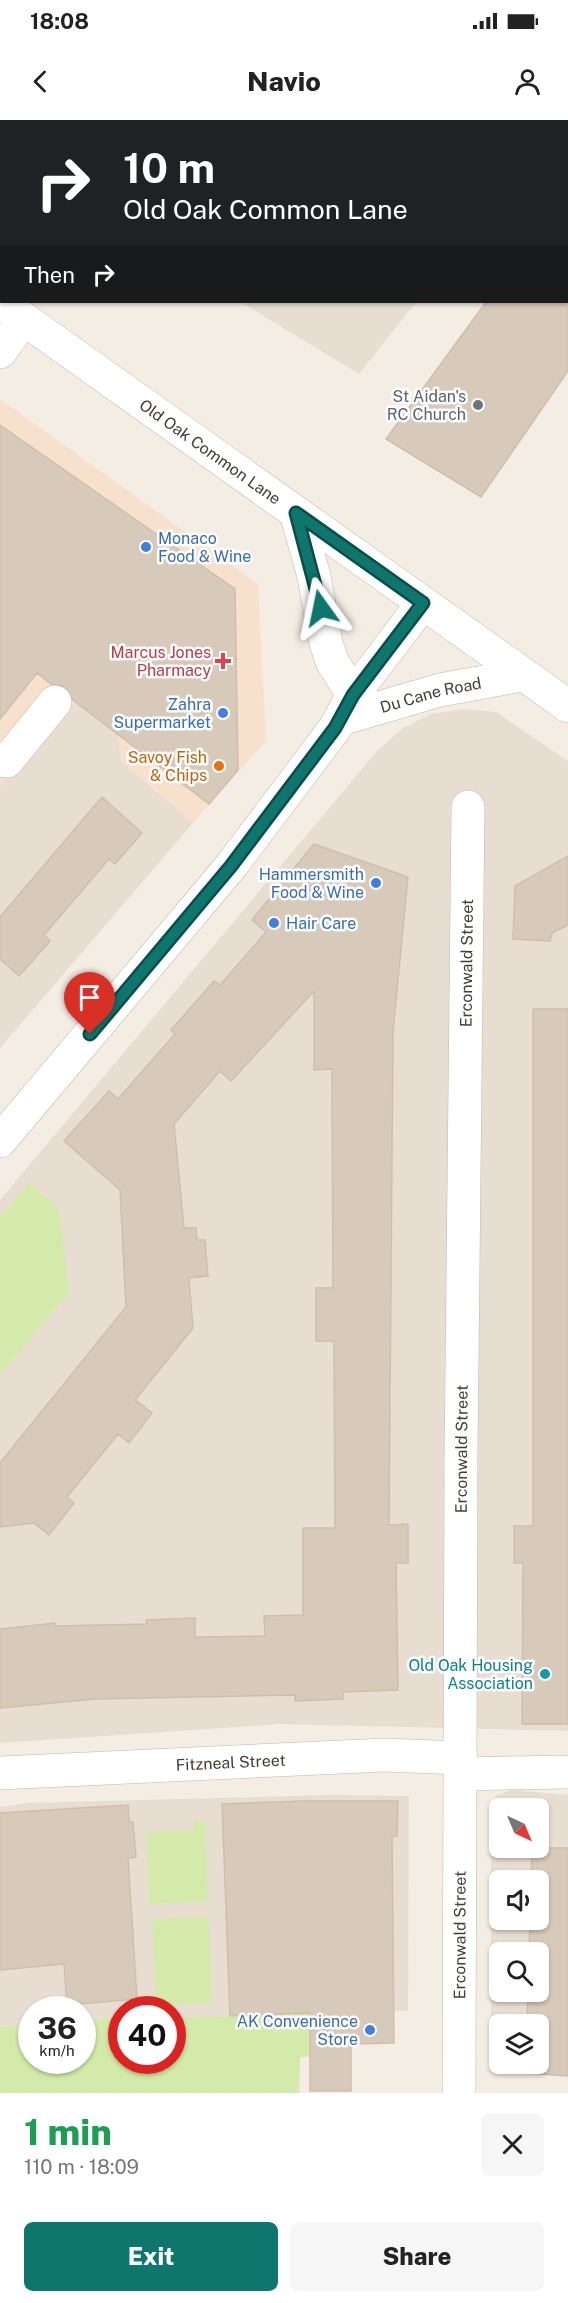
<!DOCTYPE html>
<html lang="en">
<head>
<meta charset="utf-8">
<style>
  body { margin:0; font-family:"Public Sans",sans-serif; background:#f6f6f6; color:#222; height:100vh; display:flex; flex-direction:column; font-size:22px; white-space:nowrap }
  * { box-sizing:border-box; margin:0 }
  p { font-size:20px; color:#767676 }
  .icon { flex:none; width:33px; height:33px; fill:none; stroke:currentColor; stroke-width:2; stroke-linecap:round; stroke-linejoin:round }
  .map { position:relative; height:1973px; overflow:hidden }
  .sheet { display:flex; flex-direction:column; background:#fff; flex:1 }
  .sheet>* { flex:none }
  .banner { position:absolute; left:0px; top:0px; width:568px; height:183px; box-shadow:0 2px 4px #0004; background:#202124; color:#fff; overflow:hidden }
  .needle { width:39px; rotate:136deg }
  .fabs { position:absolute; left:489px; top:1678px; display:grid; gap:12px }
  .fabs a { display:grid; place-items:center; width:60px; height:60px; border-radius:9px; background:#fff; box-shadow:0 2px 4px #0004; font-size:30px }
  .speed { position:absolute; left:18px; top:1876px; display:flex; gap:12px; font-size:30px; font-weight:700; text-align:center }
  .speed>* { display:grid; place-content:center; width:78px; height:78px; border-radius:50%; background:#fff; box-shadow:0 2px 4px #0004; line-height:1 }
  .speed small { font-size:15px; font-weight:400 }
  .speed .limit { border:9px solid #d22; background:#fff; color:#111 }
  .pin { position:absolute; display:grid; place-items:center; width:51px; height:51px; color:#fff; margin:-62px -26px; border-radius:50% 50% 50% 0; rotate:-45deg; box-shadow:0 0 6px #0007 }
  .pin .icon { rotate:45deg }
  .me { position:absolute; width:66px; margin:-33px; rotate:348deg; stroke-linejoin:round; filter:drop-shadow(0 0 4px #0008) }
  .turn { display:flex; align-items:center; gap:21px; height:126px; padding:0 24px; font-size:27px }
  .turn .icon { width:78px; height:78px; stroke-width:2.5 }
  .turn b { display:block; font-size:42px; line-height:51px }
  .then { display:flex; align-items:center; height:57px; padding:0 24px; background:#0003; gap:12px; font-size:22px }
  .round { display:grid; place-items:center; flex:none; width:63px; height:63px; border-radius:9px; background:#f6f6f6 }
  .summary { display:flex; align-items:center; justify-content:space-between; height:102px; padding:0 24px }
  h1 { font-size:36px; font-weight:800; line-height:45px; color:#1e9e55 }
  .button { display:flex; gap:12px; margin-top:auto; padding:12px 24px }
  .button a { flex:1; height:69px; border-radius:9px; background:#0f766e; color:#fff; font-size:24px; font-weight:800; line-height:69px; text-align:center }
  .button a+a { background:#f6f6f6; color:#222 }
  .status { display:flex; justify-content:space-between; align-items:center; height:42px; padding:0 30px; background:#fff; direction:ltr }
  .status svg { height:16px; fill:currentColor }
  header { display:flex; justify-content:space-between; align-items:center; height:78px; padding:0 24px; background:#fff; font-size:27px; font-weight:800 }
  .map>svg:first-child { display:block }
  .residential { fill:#e7ded1; fill-rule:evenodd }
  .commercial { fill:#f7e1cd }
  .green { fill:#d4eaaa }
  .building { fill:#d8cabb; stroke:#d0beab; stroke-width:1.5 }
  .lines { fill:none; stroke-linecap:round; stroke-linejoin:round }
  .minor-casing { stroke:#c2b6a9; stroke-width:34 }
  .minor { stroke:#fff; stroke-width:33 }
  .route-casing { stroke:#0a4d48; stroke-width:15 }
  .route { stroke:#0f766e; stroke-width:10 }
  .worship-dot { fill:#6b7280; stroke:#fff; stroke-width:2 }
  .shop-dot { fill:#3f7fe0; stroke:#fff; stroke-width:2 }
  .health-dot { fill:#e0444e; stroke:#fff; stroke-width:2 }
  .food-dot { fill:#e8710a; stroke:#fff; stroke-width:2 }
  .culture-dot { fill:#0f9aa8; stroke:#fff; stroke-width:2 }
  .labels { text-anchor:middle; dominant-baseline:central; stroke-width:5; stroke-linejoin:round; paint-order:stroke }
  .worship-label { font-size:16px; fill:#5b616d; stroke:#fff; text-anchor:end }
  .street-label { font-size:16px; fill:#453c33; stroke:#fff }
  .shop-label { font-size:16px; fill:#366cbe; stroke:#fff; text-anchor:end }
  .health-label { font-size:16px; fill:#be3a42; stroke:#fff; text-anchor:end }
  .food-label { font-size:16px; fill:#c56008; stroke:#fff; text-anchor:end }
  .culture-label { font-size:16px; fill:#0d838f; stroke:#fff; text-anchor:end }
</style>
</head>
<body>
<div class="status"><b>18:08</b><svg viewBox="0 0 49 12"><path d="M0 12V9h3v3zM5 12V6h3v6zM10 12V3h3v9zM15 12V0h3v12zM26 1h20v11H26zM47 4h2v5h-2z"/></svg></div>
<header><svg class="icon" aria-label="back" viewBox="0 0 24 24"><path d="M15 5l-7 7 7 7"/></svg>Navio<svg class="icon" aria-label="person" viewBox="0 0 24 24"><circle cx="12" cy="8" r="4"/><path d="M4 21q1-7 8-7t8 7"/></svg></header>
<div class="map">
<svg width="568" height="1973" viewBox="0 0 568 1973">
  <rect width="100%" height="100%" fill="#f3ede4"/>
  <path class="residential" d="M 0,0 L 568,0 L 568,125 L 567,2 L 2,2 L 1,33 Z
    M 241,182 L 416,182 L 359,254 Z
    M 110,531 L 121,641 L 193,703 L 0,928 L 0,666 Z
    M 462,589 L 496,592 L 568,641 L 568,1611 L 280,1604 L 0,1623 L 0,1080 L 378,630 L 403,608 L 431,594 Z
    M 512,1670 L 568,1675 L 568,1906 L 491,1897 L 491,1684 L 496,1675 ZM 500,1689 L 538,1689 L 538,1728 L 500,1728 ZM 500,1761 L 538,1761 L 538,1800 L 500,1800 ZM 500,1833 L 538,1833 L 538,1872 L 500,1872 Z
    M 331,1675 L 409,1676 L 408,1891 L 173,1898 L 172,1890 L 122,1890 L 121,1899 L 83,1900 L 82,1890 L 32,1890 L 31,1904 L 0,1907 L 0,1687 L 28,1683 Z"/>
  <path class="commercial" d="M 0,279 L 258,464 L 266,621 L 193,703 L 121,641 L 110,532 L 0,666 Z"/>
  <path class="green" d="M 29,1063 L 59,1089 L 69,1173 L 0,1255 L 0,1098 Z
    M 205,1700 L 208,1781 L 149,1784 L 146,1712 L 194,1710 L 194,1701 Z
    M 208,1796 L 212,1883 L 156,1886 L 152,1799 Z
    M 320,1893 L 322,1936 L 300,1937 L 299,1973 L 0,1973 L 0,1907 L 31,1904 L 32,1941 L 82,1941 L 83,1900 L 121,1899 L 122,1941 L 172,1941 L 173,1898 Z"/>
  <path class="building" d="M 486,182 L 568,182 L 568,251 L 481,377 L 386,319 Z
    M 0,305 L 235,469 L 238,650 L 209,684 L 73,580 L 66,567 L 51,564 L 37,553 L 0,599 Z
    M 102,677 L 142,713 L 115,744 L 109,739 L 44,815 L 50,821 L 19,856 L 0,839 L 0,797 Z
    M 314,724 L 408,757 L 393,911 L 389,1405 L 408,1404 L 408,1443 L 396,1443 L 398,1570 L 343,1572 L 343,1579 L 295,1581 L 295,1575 L 95,1579 L 0,1588 L 0,1509 L 55,1503 L 55,1506 L 147,1504 L 146,1500 L 195,1498 L 195,1517 L 265,1516 L 264,1496 L 303,1495 L 303,1408 L 335,1408 L 334,1221 L 316,1221 L 316,1168 L 333,1168 L 332,949 L 314,950 L 314,871 L 231,961 L 220,951 L 174,1004 L 184,1108 L 196,1108 L 197,1120 L 205,1120 L 208,1156 L 189,1158 L 193,1208 L 135,1280 L 152,1293 L 129,1323 L 118,1314 L 67,1377 L 74,1383 L 49,1415 L 34,1403 L 0,1407 L 0,1343 L 126,1187 L 120,1070 L 64,1021 L 109,971 L 118,979 L 175,914 L 171,910 L 214,861 L 220,865 L 266,812 L 252,800 Z
    M 568,736 L 568,805 L 552,813 L 550,821 L 513,819 L 515,766 Z
    M 533,889 L 568,889 L 568,1604 L 522,1604 L 523,1443 L 514,1443 L 514,1406 L 533,1406 Z
    M 304,1681 L 398,1681 L 397,1716 L 392,1716 L 394,1923 L 351,1924 L 351,1971 L 310,1971 L 310,1893 L 230,1896 L 222,1684 Z
    M 128,1685 L 129,1702 L 133,1702 L 136,1737 L 128,1738 L 137,1879 L 67,1885 L 64,1844 L 0,1850 L 0,1693 Z
    M 532,1728 L 568,1728 L 568,1956 L 514,1952 L 514,1944 L 538,1944 L 538,1905 L 515,1905 L 515,1900 L 527,1901 L 528,1872 L 538,1872 L 538,1833 L 529,1833 L 530,1800 L 538,1800 L 538,1761 L 531,1761 Z"/>
  <g class="lines">
    <defs>
      <g id="minor">
        <path d="M 236,0 L 239,2"/>
        <path id="s1" d="M 0,182 L 568,586"/>
        <path d="M 0,232 L 24,199"/>
        <path d="M 296,393 L 314,456 L 326,523 L 332,541 L 353,575"/>
        <path id="s2" d="M 341,599 L 440,570 L 522,555"/>
        <path d="M 0,640 L 7,641 L 55,582"/>
        <path d="M 0,1021 L 231,746 L 335,608 L 353,575 L 423,483"/>
        <path id="s3" d="M 0,1653 L 384,1635 L 461,1638"/>
        <path d="M 461,1654 L 568,1652"/>
        <path id="s4" d="M 459,1973 L 461,1337 L 468,687"/>
      </g>
    </defs>
    <use href="#minor" class="minor-casing"/>
    <use href="#minor" class="minor"/>
  </g>
  <g class="lines">
    <defs>
      <path id="route" d="M 90,914 L 231,746 L 335,608 L 353,575 L 423,483 L 296,393 L 321,488"/>
    </defs>
    <use href="#route" class="route-casing"/>
    <use href="#route" class="route"/>
  </g>
  <circle class="worship-dot" cx="478" cy="285" r="6"/>
  <g class="shop-dot">
    <circle cx="146" cy="427" r="6"/>
    <circle cx="223" cy="593" r="6"/>
    <circle cx="376" cy="763" r="6"/>
    <circle cx="274" cy="803" r="6"/>
    <circle cx="370" cy="1910" r="6"/>
  </g>
  <path class="health-dot" d="M220 532h6v6h6v6h-6v6h-6v-6h-6v-6h6z"/>
  <circle class="food-dot" cx="219" cy="646" r="6"/>
  <circle class="culture-dot" cx="545" cy="1554" r="6"/>
  <g class="labels">
    <g class="worship-label">
      <text x="466" y="276">St Aidan's<tspan x="466" dy="18">RC Church</tspan></text>
    </g>
    <g class="street-label">
      <text stroke="none"><textPath href="#s1" startOffset="258">Old Oak Common Lane</textPath></text>
      <text stroke="none"><textPath href="#s2" startOffset="93">Du Cane Road</textPath></text>
      <text stroke="none"><textPath href="#s4" startOffset="1130">Erconwald Street</textPath></text>
      <text stroke="none"><textPath href="#s4" startOffset="644">Erconwald Street</textPath></text>
      <text stroke="none"><textPath href="#s3" startOffset="231">Fitzneal Street</textPath></text>
      <text stroke="none"><textPath href="#s4" startOffset="158">Erconwald Street</textPath></text>
    </g>
    <g class="shop-label">
      <text x="158" y="418" text-anchor="start">Monaco<tspan x="158" dy="18">Food &amp; Wine</tspan></text>
      <text x="211" y="584">Zahra<tspan x="211" dy="18">Supermarket</tspan></text>
      <text x="364" y="754">Hammersmith<tspan x="364" dy="18">Food &amp; Wine</tspan></text>
      <text x="286" y="803" text-anchor="start">Hair Care</text>
      <text x="358" y="1901">AK Convenience<tspan x="358" dy="18">Store</tspan></text>
    </g>
    <g class="health-label">
      <text x="211" y="532">Marcus Jones<tspan x="211" dy="18">Pharmacy</tspan></text>
    </g>
    <g class="food-label">
      <text x="207" y="637">Savoy Fish<tspan x="207" dy="18">&amp; Chips</tspan></text>
    </g>
    <g class="culture-label">
      <text x="533" y="1545">Old Oak Housing<tspan x="533" dy="18">Association</tspan></text>
    </g>
  </g>
</svg>
<div class="fabs">
<a><svg class="needle" viewBox="-14 -14 28 28"><path d="M0-13l5 13h-10z" fill="#e53935"/><path d="M0 13l5-13h-10z" fill="#767676"/></svg></a>
<a><svg class="icon" aria-label="sound" viewBox="0 0 24 24"><path d="M4 9h4l5-4v14l-5-4H4zM17 9q2 3 0 6"/></svg></a>
<a><svg class="icon" aria-label="search" viewBox="0 0 24 24"><circle cx="10" cy="10" r="6"/><path d="M15 15l6 6"/></svg></a>
<a><svg class="icon" aria-label="layers" viewBox="0 0 24 24"><path d="M12 4l9 5-9 5-9-5zM3 14l9 5 9-5"/></svg></a>
</div>
<div class="speed"><div>36<small>km/h</small></div><div class="limit">40</div></div>
<div class="pin" style="left:90px;top:914px;background:#d93025"><svg class="icon" aria-label="arrive" viewBox="0 0 24 24"><path d="M6 21V4h12l-3 4 3 4H6"/></svg></div>
<svg class="me" style="left:321px;top:488px" viewBox="-20 -20 40 40"><path d="M0-17L14 15 0 8-14 15z" fill="#0f766e" stroke="#fff" stroke-width="4"/></svg>
<div class="banner">
<div class="turn"><svg class="icon" aria-label="right" viewBox="0 0 24 24"><path d="M7 20v-9h11M14 6l5 5-5 5"/></svg><div><b>10 m</b>Old Oak Common Lane</div></div>
<div class="then">Then<svg class="icon" aria-label="right" viewBox="0 0 24 24"><path d="M7 20v-9h11M14 6l5 5-5 5"/></svg></div>
</div>
</div>
<section class="sheet">
<div class="summary"><div><h1>1 min</h1><p>110 m · 18:09</p></div><a class="round"><svg class="icon" aria-label="close" viewBox="0 0 24 24"><path d="M6 6l12 12M18 6L6 18"/></svg></a></div>
<div class="button"><a>Exit</a><a>Share</a></div>
</section>
</body>
</html>
